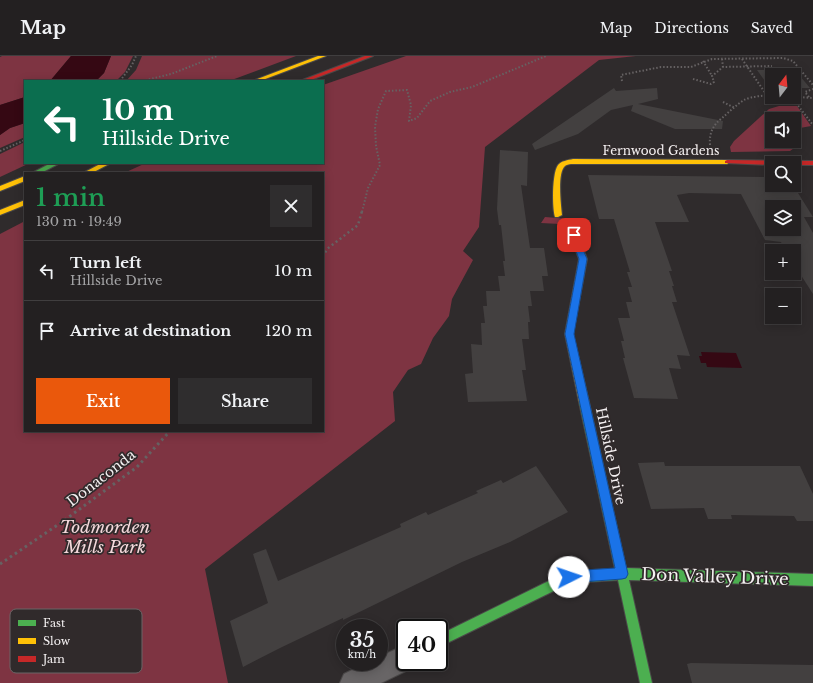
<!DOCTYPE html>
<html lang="en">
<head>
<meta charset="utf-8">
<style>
  body { margin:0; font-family:"Libre Baskerville",serif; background:#2f2d2e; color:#f1f3f6; height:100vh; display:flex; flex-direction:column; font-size:15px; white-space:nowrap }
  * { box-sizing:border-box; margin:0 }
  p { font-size:13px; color:#a3a3a5 }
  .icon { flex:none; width:22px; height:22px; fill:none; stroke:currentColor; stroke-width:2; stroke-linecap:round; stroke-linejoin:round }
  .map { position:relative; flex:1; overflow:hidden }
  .drawer { position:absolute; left:24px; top:116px; width:300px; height:260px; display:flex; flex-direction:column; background:#232021; border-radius:0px; box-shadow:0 2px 10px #0003,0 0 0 1px #403e3f }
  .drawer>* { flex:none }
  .top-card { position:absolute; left:24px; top:24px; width:300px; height:84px; border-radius:0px; box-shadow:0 2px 10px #0003,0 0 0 1px #403e3f; background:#0b6e4f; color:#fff; overflow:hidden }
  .needle { width:26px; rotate:16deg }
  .tools { position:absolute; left:765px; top:12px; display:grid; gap:8px }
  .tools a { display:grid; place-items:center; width:36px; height:36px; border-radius:0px; background:#232021; box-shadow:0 2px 10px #0003,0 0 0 1px #403e3f; font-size:20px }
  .speed { position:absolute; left:336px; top:563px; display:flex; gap:8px; font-size:20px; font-weight:700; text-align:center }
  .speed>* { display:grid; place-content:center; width:52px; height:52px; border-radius:50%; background:#232021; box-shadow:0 2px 10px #0003,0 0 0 1px #403e3f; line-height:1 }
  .speed small { font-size:10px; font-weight:400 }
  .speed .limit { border:2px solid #111; border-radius:6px; background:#fff; color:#111 }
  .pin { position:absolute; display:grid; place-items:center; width:34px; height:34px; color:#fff; margin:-17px; border-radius:8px; box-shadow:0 2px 6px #0006 }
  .me { position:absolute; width:44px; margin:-22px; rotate:86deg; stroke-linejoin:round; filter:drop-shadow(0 0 3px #0008) }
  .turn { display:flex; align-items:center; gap:14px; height:84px; padding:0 12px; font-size:18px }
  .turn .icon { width:52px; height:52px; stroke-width:2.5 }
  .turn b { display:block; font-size:28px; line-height:34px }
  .round { display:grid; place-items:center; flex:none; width:42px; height:42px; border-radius:0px; background:#2f2d2e }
  .summary { display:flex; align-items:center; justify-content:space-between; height:68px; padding:0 12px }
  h1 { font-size:24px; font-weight:600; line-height:30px; color:#1e9e55 }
  .cta { display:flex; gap:8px; margin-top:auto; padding:8px 12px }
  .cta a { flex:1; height:46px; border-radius:0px; background:#ea580c; color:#fff; font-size:16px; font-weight:600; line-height:46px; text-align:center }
  .cta a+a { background:#2f2d2e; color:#f1f3f6 }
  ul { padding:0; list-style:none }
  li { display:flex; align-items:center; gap:12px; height:60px; padding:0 12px; border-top:1px solid #403e3f }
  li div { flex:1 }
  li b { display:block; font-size:15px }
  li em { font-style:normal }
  header { display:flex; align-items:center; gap:24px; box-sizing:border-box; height:56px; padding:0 20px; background:#232021; border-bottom:1px solid #403e3f }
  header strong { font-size:19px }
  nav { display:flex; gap:22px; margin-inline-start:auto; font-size:14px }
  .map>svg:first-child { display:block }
  .green { fill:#7e3442; fill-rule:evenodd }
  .water { fill:#350813 }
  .building { fill:#434040; fill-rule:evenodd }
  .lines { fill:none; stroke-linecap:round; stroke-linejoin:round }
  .street-casing { stroke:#4b4949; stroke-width:2 }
  .fast-casing { stroke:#4b4949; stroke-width:2 }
  .slow-casing { stroke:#4b4949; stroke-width:2 }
  .jam-casing { stroke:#4b4949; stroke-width:2 }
  .path-far2 { stroke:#666263; stroke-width:2; stroke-dasharray:1.5 2; stroke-linecap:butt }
  .path-far1 { stroke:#666263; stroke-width:2.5; stroke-dasharray:2 3; stroke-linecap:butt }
  .path { stroke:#666263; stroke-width:3; stroke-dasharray:2.5 3.5; stroke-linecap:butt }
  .street { fill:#686566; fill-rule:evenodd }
  .fast { fill:#4caf50; fill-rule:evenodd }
  .slow { fill:#ffc107; fill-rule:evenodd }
  .jam { fill:#c62828; fill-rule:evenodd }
  .route { fill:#1a73e8; stroke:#114b97 }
  .labels { text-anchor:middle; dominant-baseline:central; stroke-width:3.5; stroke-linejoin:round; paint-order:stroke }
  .far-street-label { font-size:12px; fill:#f4f0f1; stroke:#302a2b }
  .street-label { font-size:14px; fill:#f4f0f1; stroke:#302a2b }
  .near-park-label { font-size:17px; font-style:italic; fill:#f4d8db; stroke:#302a2b }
  .near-street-label { font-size:17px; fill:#f4f0f1; stroke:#302a2b }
  .key { fill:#302a2b; stroke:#6b6566; stroke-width:1 }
  .key-label { font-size:11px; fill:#f4f0f1 }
</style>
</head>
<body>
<header>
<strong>Map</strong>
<nav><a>Map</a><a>Directions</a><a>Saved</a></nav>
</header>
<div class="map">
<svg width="813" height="627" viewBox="0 0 813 627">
  <rect width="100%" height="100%" fill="#2f2b2c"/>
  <path class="green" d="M 2,0 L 71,0 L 50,25 L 25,25 L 25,41 L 0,49 L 0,1 Z
    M 111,0 L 133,0 L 125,16 L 116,25 L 96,25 L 104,17 Z
    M 142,0 L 296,0 L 229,25 L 126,25 L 136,14 Z
    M 406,0 L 636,0 L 599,4 L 485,91 L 479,171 L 463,195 L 473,204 L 452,243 L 449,260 L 433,282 L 421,308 L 408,314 L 393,336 L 395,365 L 205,513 L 228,627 L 0,627 L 0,178 L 25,165 L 25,375 L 323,375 L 323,117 L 124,117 L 146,107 L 323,107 L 323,29 Z
    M 779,50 L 797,50 L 811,70 L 800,72 L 802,80 L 797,90 L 790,95 L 731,96 L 730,91 L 734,85 L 769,53 ZM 772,63 L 794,63 L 794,85 L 772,85 Z
    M 25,67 L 25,81 L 0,92 L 0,79 L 10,72 Z
    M 25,86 L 25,107 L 30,107 L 0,121 L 0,98 Z
    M 545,161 L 570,163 L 578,169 L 541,167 Z"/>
  <path class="water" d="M 71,0 L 111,0 L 104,17 L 96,25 L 50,25 Z
    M 25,41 L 25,67 L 10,72 L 0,79 L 0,49 Z
    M 701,296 L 736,297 L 742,312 L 707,311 L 706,307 L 701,307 L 699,300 L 702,300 Z"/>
  <path class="building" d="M 757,14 L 795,14 L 810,32 L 794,32 L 794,19 L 772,19 L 772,32 L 770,32 Z
    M 614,32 L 616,35 L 657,32 L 658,43 L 638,48 L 723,65 L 722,73 L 675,73 L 631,55 L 633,49 L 611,54 L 578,78 L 535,94 L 532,88 Z
    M 500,94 L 528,96 L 527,130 L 521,129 L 530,192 L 544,192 L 548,220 L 542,220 L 544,235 L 530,235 L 532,250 L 528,250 L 530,266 L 528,266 L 529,283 L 522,283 L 526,314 L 522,314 L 527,345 L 468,346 L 465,318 L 473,317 L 471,288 L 482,289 L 481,267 L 485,267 L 483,250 L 487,250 L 486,235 L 500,235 L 498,220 L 505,220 L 503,205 L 505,205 L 501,169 L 499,169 L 497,153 Z
    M 588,119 L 772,121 L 772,129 L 793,129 L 813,161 L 804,161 L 813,177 L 813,238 L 799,216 L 794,216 L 794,195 L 786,195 L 781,186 L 765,184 L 741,138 L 689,137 L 677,139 L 689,166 L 655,166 L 672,215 L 669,215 L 674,230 L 672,230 L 677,246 L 672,246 L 690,300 L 677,299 L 681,313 L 669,312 L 678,343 L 634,342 L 623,302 L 625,302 L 621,285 L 624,285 L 618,262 L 630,262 L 626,246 L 632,246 L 628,231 L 632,231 L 627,216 L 630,216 L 614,163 L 599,163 ZM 772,151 L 794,151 L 794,173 L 772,173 Z
    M 664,406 L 665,410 L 800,410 L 813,438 L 813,465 L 797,465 L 794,460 L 731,459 L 732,463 L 708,463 L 704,452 L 651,453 L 638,407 Z
    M 536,410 L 568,456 L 510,486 L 462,506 L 343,564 L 343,562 L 280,592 L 243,611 L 230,565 L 268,547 L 253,498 L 266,493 L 278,525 L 401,471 L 400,468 L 426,456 L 428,459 L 478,437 L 476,435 L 501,424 L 503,427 Z
    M 691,607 L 813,609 L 813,627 L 692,627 L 687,608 Z"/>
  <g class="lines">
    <defs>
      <path id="street" d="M 405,589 L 405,606 L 416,606 L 414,611 L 381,627 L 340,627 L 344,618 L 368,606 L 379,606 L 379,601 Z"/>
      <path id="fast" d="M 51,107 L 60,107 L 41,117 L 32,117 Z
        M 584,342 L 587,343 L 589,346 L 626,512 L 813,518 L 813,530 L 629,524 L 652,627 L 640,627 L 618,524 L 570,527 L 439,591 L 439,579 L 565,517 L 569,515 L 615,513 L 579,346 L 581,343 Z"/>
      <path id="slow" d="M 318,0 L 326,0 L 260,25 L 252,25 Z
        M 573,103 L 727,104 L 730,106 L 727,108 L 571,108 C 569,108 566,109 565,110 C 557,117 561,149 562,159 L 558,161 L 555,161 C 552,152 552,117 558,109 C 561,105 568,104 573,103 Z
        M 102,107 L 111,107 L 92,117 L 83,117 Z
        M 25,120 L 25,125 L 0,135 L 0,130 Z
        M 25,144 L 25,149 L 0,159 L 0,154 Z
        M 571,177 L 577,177 L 578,179 L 587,203 L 573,278 L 589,346 L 587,349 L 584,350 L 581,349 L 579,346 L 565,278 L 579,203 L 570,179 Z"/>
      <path id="jam" d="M 365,0 L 373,0 L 308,25 L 300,25 Z
        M 727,104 L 813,105 L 813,109 L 794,109 L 794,107 L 772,107 L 772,109 L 725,107 L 725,105 Z"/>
    </defs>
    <use href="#street" class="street-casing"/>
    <use href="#fast" class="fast-casing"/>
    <use href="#slow" class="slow-casing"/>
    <use href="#jam" class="jam-casing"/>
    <path class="path-far2" d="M 722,3 L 723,11
      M 742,3 L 768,41
      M 703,5 L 712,20
      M 693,23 L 711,28 L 714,26 L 712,20 L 723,11 L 772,10
      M 120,25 L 132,9 L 136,0
      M 142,25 L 171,18 L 217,0
      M 622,25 L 621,19 L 661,11 L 691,11 L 712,3 L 783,2 L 793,5 L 813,29
      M 809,41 L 805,36 L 813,33
      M 723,46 L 735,52
      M 796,47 L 813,69
      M 710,89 C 709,77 713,69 722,62 C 729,56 736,49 744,44 C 760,36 795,41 813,42
      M 0,95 L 25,84
      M 362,156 L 368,132 L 380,109 L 376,90 L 375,71 L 378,53 L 386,35 L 407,34 L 411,49 L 409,65 L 417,62 L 430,45 L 450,36 L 472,31 L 546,0"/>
    <path class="path-far1" d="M 323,201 L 327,193 L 358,169 L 362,155"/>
    <path class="path" d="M 0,508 L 62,466 L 137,411 L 170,375"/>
    <use href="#street" class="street"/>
    <use href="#fast" class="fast"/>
    <use href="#slow" class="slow"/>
    <use href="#jam" class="jam"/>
  </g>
  <path class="route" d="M 574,177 L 577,179 L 587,203 L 574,278 L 628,518 L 626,522 L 622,523 L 569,527 L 565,525 L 564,521 L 565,517 L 569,515 L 615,512 L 565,278 L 579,203 L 570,179 Z"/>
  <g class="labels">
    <g class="far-street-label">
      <text x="661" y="94">Fernwood Gardens</text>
    </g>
    <g class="street-label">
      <text transform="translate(611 400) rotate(78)">Hillside Drive</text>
      <text transform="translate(101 422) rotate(-38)">Donaconda</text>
    </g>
    <g class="near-park-label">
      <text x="105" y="471">Todmorden<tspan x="105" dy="20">Mills Park</tspan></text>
    </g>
    <g class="near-street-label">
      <text transform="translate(715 521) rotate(2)">Don Valley Drive</text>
    </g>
  </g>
  <rect x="10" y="553" width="132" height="64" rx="6" class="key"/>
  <rect x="18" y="564" width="18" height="6" fill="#4caf50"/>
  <rect x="18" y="582" width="18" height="6" fill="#ffc107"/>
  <rect x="18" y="600" width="18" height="6" fill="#c62828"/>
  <g class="key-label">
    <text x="43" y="571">Fast</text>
    <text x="43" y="589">Slow</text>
    <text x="43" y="607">Jam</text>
  </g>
</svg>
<div class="tools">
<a><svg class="needle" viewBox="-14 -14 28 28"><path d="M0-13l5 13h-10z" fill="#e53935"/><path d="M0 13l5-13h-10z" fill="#a3a3a5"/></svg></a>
<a><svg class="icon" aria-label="sound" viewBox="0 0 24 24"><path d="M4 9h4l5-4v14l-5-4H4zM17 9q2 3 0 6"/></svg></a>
<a><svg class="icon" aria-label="search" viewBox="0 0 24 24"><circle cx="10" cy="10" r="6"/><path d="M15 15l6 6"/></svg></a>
<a><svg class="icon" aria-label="layers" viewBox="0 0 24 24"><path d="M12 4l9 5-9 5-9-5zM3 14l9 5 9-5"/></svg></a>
<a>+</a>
<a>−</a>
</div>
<div class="speed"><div>35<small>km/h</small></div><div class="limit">40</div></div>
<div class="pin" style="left:574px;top:179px;background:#d93025"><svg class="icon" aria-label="arrive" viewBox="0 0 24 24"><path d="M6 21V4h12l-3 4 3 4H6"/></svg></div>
<svg class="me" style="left:569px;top:521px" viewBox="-20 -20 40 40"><circle r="19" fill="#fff"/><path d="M0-13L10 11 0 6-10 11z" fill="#1a73e8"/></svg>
<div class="top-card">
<div class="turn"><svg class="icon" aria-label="left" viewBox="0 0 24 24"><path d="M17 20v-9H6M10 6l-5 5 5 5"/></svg><div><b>10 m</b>Hillside Drive</div></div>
</div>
<section class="drawer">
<div class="summary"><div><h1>1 min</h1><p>130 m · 19:49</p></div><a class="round"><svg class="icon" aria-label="close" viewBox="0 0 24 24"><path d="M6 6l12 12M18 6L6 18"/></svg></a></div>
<ul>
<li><svg class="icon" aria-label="left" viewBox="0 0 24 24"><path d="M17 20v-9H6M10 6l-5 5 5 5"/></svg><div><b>Turn left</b><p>Hillside Drive</p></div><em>10 m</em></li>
<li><svg class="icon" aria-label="arrive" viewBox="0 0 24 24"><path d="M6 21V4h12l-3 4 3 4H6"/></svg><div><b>Arrive at destination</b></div><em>120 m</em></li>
</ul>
<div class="cta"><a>Exit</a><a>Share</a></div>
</section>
</div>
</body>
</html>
